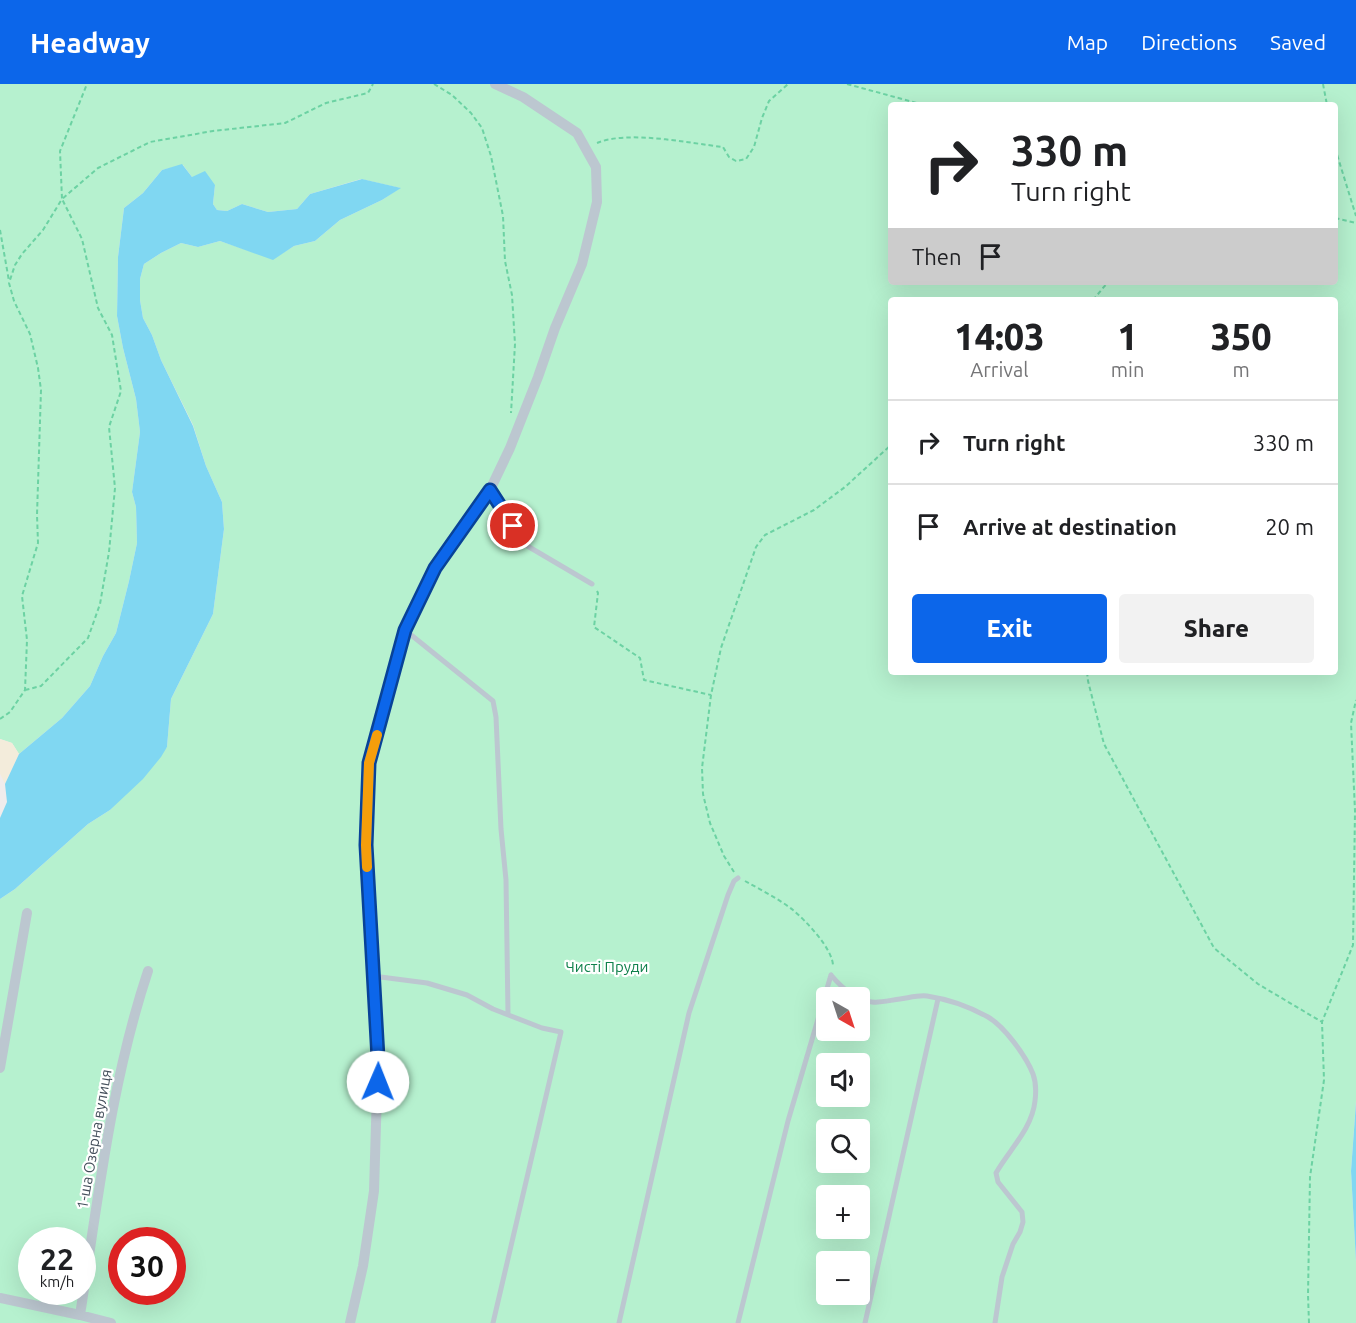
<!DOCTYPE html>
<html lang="en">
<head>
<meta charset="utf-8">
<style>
  body { margin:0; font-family:Ubuntu,sans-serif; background:#f2f2f2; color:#202124; height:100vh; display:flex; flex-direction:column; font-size:22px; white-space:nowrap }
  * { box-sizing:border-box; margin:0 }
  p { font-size:20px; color:#757577 }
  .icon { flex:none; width:33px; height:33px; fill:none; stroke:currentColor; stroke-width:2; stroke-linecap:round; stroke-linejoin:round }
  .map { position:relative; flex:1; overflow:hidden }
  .panel { position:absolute; left:888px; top:213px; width:450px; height:378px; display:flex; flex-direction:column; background:#fff; border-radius:6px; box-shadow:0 6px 24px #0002 }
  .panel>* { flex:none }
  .guide { position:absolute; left:888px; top:18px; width:450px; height:183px; border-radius:6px; box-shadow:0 6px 24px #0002; background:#fff; color:#202124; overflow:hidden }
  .needle { width:39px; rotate:141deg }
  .controls { position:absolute; left:816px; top:903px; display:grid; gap:12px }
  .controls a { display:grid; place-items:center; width:54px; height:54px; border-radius:6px; background:#fff; box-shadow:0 6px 24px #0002; font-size:30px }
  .speed { position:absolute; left:18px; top:1143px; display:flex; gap:12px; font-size:30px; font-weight:700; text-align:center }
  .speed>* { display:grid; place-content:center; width:78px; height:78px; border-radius:50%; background:#fff; box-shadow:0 6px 24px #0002; line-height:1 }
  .speed small { font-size:15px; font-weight:400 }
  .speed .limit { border:9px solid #d22; background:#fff; color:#111 }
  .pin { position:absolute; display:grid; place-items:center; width:51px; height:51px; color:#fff; margin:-26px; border:3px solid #fff; border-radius:50%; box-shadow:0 2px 6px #0007 }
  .me { position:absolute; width:66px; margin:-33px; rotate:1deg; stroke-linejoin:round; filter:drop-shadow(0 0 4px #0008) }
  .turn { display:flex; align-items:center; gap:21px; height:126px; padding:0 24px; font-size:27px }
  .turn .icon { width:78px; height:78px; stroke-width:2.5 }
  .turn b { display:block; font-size:42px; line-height:51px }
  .then { display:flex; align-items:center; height:57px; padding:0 24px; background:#0003; gap:12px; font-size:22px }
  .eta { display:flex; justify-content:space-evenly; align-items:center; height:102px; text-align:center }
  .eta b { font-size:36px; font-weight:800; line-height:42px }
  .primary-button { display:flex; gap:12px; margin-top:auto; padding:12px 24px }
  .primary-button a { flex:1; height:69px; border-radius:6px; background:#0c66ea; color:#fff; font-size:24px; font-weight:800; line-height:69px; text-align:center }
  .primary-button a+a { background:#f2f2f2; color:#202124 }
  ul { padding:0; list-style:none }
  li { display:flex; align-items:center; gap:18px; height:84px; padding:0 24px; border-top:2px solid #e0e0e0 }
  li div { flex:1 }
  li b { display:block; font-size:22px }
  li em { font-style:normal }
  header { display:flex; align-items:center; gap:36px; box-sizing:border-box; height:84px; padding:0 30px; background:#0c66ea; color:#fff }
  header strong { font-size:28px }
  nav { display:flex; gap:33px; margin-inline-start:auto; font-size:21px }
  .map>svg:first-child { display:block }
  .green { fill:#b6f1cf; fill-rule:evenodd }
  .sand { fill:#f3ecdb }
  .water { fill:#80d7f2 }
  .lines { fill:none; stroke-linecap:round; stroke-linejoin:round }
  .path { stroke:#6cd2a3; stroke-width:2; stroke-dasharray:4.5 3; stroke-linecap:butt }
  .lane { stroke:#bcc7d0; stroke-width:5 }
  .street { stroke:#bcc7d0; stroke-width:10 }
  .route-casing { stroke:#084298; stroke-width:15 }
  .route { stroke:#0c66ea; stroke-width:10 }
  .slow { stroke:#f59e0b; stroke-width:10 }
  .labels { text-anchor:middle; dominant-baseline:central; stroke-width:4.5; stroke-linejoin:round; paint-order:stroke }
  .park-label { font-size:15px; fill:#10814c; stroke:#fff }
  .street-label { font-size:15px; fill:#444f5b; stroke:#fff }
</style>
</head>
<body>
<header>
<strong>Headway</strong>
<nav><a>Map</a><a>Directions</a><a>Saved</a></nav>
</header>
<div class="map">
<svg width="1356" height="1239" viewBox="0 0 1356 1239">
  <rect width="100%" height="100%" fill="#f0ecec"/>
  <path class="green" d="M 0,0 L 1356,0 L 1356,1017 L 1351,1087 L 1356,1178 L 1356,1239 L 0,1239 L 0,815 L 15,805 L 88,740 L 110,726 L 167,663 L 171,615 L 213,530 L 224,445 L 222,418 L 206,382 L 193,341 L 161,276 L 152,251 L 143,234 L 140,216 L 140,195 L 144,180 L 161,169 L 181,159 L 198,163 L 220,157 L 273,175 L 294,162 L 315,157 L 340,136 L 382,116 L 400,104 L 361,95 L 310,110 L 297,125 L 268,128 L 242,120 L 227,127 L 217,126 L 213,120 L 215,101 L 192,93 L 183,81 L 162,86 L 143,109 L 124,124 L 118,173 L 117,232 L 123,264 L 136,315 L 140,348 L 132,408 L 136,423 L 137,459 L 129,497 L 116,549 L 103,572 L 90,602 L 62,634 L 19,670 L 12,659 L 0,655 ZM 891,21 L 1335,21 L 1335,198 L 891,198 ZM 891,216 L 1335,216 L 1335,588 L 891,588 ZM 826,914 L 860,914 L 860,946 L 826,946 ZM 826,980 L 860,980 L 860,1012 L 826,1012 ZM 826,1046 L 860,1046 L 860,1078 L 826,1078 ZM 826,1112 L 860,1112 L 860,1144 L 826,1144 ZM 32,1156 L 82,1156 L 82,1208 L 32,1208 ZM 122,1156 L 172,1156 L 172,1208 L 122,1208 ZM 826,1178 L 860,1178 L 860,1210 L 826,1210 Z"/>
  <path class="sand" d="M 0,655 L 12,659 L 19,670 L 5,700 L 0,690 Z"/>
  <path class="water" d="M 182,80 L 192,93 L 205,87 L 215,101 L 213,120 L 217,126 L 227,127 L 242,120 L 268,128 L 297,125 L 310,110 L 362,95 L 401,104 L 382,116 L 340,136 L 315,157 L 294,162 L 273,176 L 220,157 L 198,163 L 181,159 L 161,169 L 144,180 L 140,195 L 140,216 L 143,234 L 152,251 L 161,276 L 193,342 L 206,382 L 222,418 L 224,445 L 213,530 L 171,615 L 167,663 L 161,673 L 143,695 L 110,726 L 88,740 L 15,805 L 0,815 L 0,734 L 7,718 L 5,700 L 19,670 L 62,634 L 90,602 L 103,572 L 116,549 L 129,497 L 137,459 L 136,423 L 132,408 L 140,348 L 136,315 L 123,264 L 117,232 L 118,173 L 124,124 L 143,109 L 162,86 Z
    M 1356,1018 L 1356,1178 L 1351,1087 Z"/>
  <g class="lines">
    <path class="path" d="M 434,0 L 452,11 L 471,29 L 482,44 L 491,72 L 503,132 L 505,177 L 512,211 L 515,260 L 511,329
      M 847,0 L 924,21
      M 1323,0 L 1327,21
      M 597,59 C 628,46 688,59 723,63 L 729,73 L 736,77 L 746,75 L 754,63 L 762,34 L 769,17 L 788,0
      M 1335,64 L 1356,132
      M 1335,134 L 1356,139
      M 0,146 L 9,197
      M 1093,216 L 1108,198
      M 597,507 L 598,509 L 594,543 L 640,574 L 644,596 L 711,611
      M 1087,588 L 1088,597 L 1104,660 L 1214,864 L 1258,900 L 1322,938
      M 25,606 L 41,602 L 88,554 L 100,520 L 109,468 L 115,404 L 109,343 L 121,307 L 112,251 L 98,224 L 82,155 L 62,115 L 98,84 L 150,58 L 213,47 L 285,39 L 326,19 L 368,9 L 373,0
      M 0,635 L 10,628 L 25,606 L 27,556 L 22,512 L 38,459 L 37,431 L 41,306 L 38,284 L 30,250 L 14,217 L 9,199 L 15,181 L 22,170 L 43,146 L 62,115 L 60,67 L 87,0
      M 734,788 L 724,772 L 710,739 L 703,710 L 702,684 L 711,611 L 721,564 L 756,463 L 765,451 L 814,426 L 845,403 L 891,361
      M 745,797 C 761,806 779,815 793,826 C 806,837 833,865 833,882
      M 1309,1239 L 1308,1211 L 1310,1093 L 1324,996 L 1322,938 L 1353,861 L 1355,727 L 1351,639 L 1356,616"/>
    <path class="lane" d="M 491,407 L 524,460 L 592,500
      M 405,546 L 493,617 L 496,633 L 501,745 L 506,796 L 508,930
      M 831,891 C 841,903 855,916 872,918 C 881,919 891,916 900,915 C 908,914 918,911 927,912 C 947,915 970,923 988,933 C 1004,942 1026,972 1033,990 C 1036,998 1036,1009 1035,1017 C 1032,1045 1009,1066 996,1089 L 998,1098 L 1022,1128 L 1023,1138 L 1020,1148 L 1013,1160 L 1002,1193 L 995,1239
      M 373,892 L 427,899 L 467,911 L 493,925 L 542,944 L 561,948 L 493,1239
      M 619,1239 L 689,929 L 728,811 L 734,797 L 738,794
      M 738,1239 L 788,1037 L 831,891
      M 865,1239 L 938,915"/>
    <path class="street" d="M 0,984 L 27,829
      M 0,1214 L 80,1231 L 111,1239
      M 80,1231 C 98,1116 111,998 148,887
      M 350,1239 L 363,1182 L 374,1107 L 378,974 L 366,761 L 369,679 L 405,546 L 435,484 L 490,406 L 510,364 L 538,293 L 555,244 L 582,180 L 597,118 L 596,83 L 577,49 L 523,13 L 495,0"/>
  </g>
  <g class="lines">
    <defs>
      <path id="route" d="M 378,998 L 378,974 L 366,761 L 369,679 L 405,546 L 435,484 L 490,406 L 513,442"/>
    </defs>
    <use href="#route" class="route-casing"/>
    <use href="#route" class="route"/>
    <path class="slow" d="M 367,783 L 366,761 L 369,679 L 377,651"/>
  </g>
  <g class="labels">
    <g class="park-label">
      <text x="607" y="882">Чисті Пруди</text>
    </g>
    <g class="street-label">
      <text transform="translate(94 1055) rotate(-80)">1-ша Озерна вулиця</text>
    </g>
  </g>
</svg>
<div class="controls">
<a><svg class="needle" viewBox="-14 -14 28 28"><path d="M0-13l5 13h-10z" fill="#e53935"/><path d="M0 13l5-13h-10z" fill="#757577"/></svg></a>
<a><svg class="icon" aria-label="sound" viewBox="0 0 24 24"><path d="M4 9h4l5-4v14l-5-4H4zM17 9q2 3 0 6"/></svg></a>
<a><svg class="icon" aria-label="search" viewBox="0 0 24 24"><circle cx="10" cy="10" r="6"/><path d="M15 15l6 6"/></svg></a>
<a>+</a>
<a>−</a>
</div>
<div class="speed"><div>22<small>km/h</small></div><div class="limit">30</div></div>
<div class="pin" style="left:513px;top:442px;background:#d93025"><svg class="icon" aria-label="arrive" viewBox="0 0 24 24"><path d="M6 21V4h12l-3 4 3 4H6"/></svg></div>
<svg class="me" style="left:378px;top:998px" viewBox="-20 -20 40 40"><circle r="19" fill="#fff"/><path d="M0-13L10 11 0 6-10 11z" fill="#0c66ea"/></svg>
<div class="guide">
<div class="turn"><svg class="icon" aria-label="right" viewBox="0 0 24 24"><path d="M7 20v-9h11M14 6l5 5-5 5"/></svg><div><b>330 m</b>Turn right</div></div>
<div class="then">Then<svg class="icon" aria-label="arrive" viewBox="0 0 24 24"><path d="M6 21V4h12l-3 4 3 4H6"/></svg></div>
</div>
<section class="panel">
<div class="eta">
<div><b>14:03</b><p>Arrival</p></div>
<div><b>1</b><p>min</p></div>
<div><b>350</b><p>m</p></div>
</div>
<ul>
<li><svg class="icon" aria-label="right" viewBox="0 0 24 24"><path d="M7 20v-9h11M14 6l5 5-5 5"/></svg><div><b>Turn right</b></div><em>330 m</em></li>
<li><svg class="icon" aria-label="arrive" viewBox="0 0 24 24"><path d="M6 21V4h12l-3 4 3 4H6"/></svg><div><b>Arrive at destination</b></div><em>20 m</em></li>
</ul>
<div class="primary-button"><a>Exit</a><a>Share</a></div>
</section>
</div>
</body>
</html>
